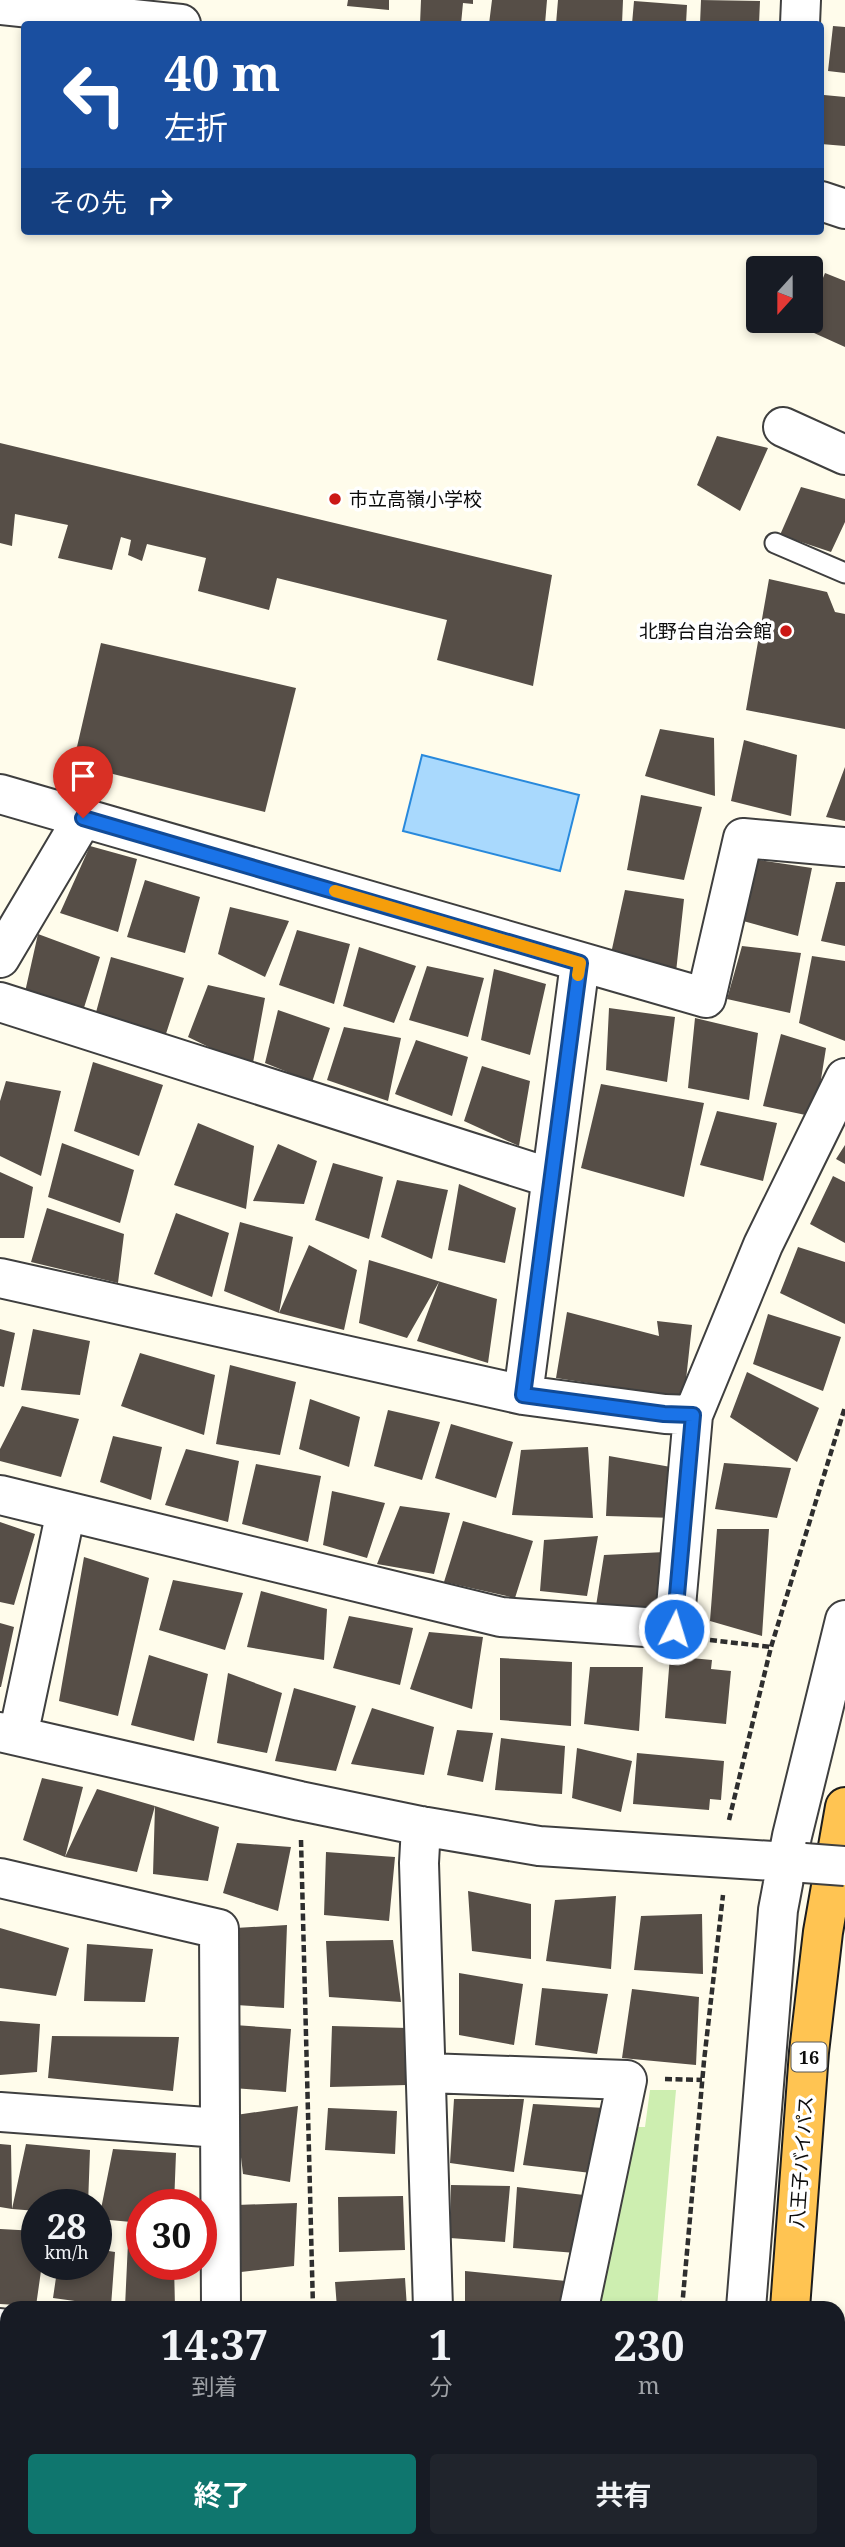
<!DOCTYPE html>
<html lang="ja">
<head>
<meta charset="utf-8">
<style>
  body { margin:0; font-family:"Noto Serif","Noto Sans JP",serif; background:#20242c; color:#f1f3f6; height:100vh; display:flex; flex-direction:column; font-size:26px; white-space:nowrap }
  * { box-sizing:border-box; margin:0 }
  p { font-size:23px; color:#9ea1a6 }
  .icon { flex:none; width:38px; height:38px; fill:none; stroke:currentColor; stroke-width:2; stroke-linecap:round; stroke-linejoin:round }
  .map { position:relative; flex:1; overflow:hidden }
  .sheet { position:absolute; left:0px; top:2301px; width:845px; height:247px; display:flex; flex-direction:column; background:#171b24; border-radius:21px 21px 0 0; box-shadow:0 4px 10px #0003 }
  .sheet>* { flex:none }
  .banner { position:absolute; left:21px; top:21px; width:803px; height:214px; border-radius:7px; box-shadow:0 4px 10px #0003; background:#1a4fa0; color:#fff; overflow:hidden }
  .needle { width:46px; rotate:201deg }
  .tools { position:absolute; left:746px; top:256px; display:grid; gap:14px }
  .tools a { display:grid; place-items:center; width:77px; height:77px; border-radius:7px; background:#171b24; box-shadow:0 4px 10px #0003; font-size:35px }
  .speed { position:absolute; left:21px; top:2189px; display:flex; gap:14px; font-size:35px; font-weight:700; text-align:center }
  .speed>* { display:grid; place-content:center; width:91px; height:91px; border-radius:50%; background:#171b24; box-shadow:0 4px 10px #0003; line-height:1 }
  .speed small { font-size:18px; font-weight:400 }
  .speed .limit { border:10px solid #d22; background:#fff; color:#111 }
  .pin { position:absolute; display:grid; place-items:center; width:60px; height:60px; color:#fff; margin:-72px -30px; border-radius:50% 50% 50% 0; rotate:-45deg; box-shadow:0 0 7px #0007 }
  .pin .icon { rotate:45deg }
  .me { position:absolute; width:77px; margin:-38px; rotate:5deg; stroke-linejoin:round; filter:drop-shadow(0 0 5px #0008) }
  .turn { display:flex; align-items:center; gap:24px; height:147px; padding:0 28px; font-size:32px }
  .turn .icon { width:91px; height:91px; stroke-width:2.5 }
  .turn b { display:block; font-size:49px; line-height:60px }
  .then { display:flex; align-items:center; height:66px; padding:0 28px; background:#0003; gap:14px; font-size:26px }
  .eta { display:flex; justify-content:space-evenly; align-items:center; height:119px; text-align:center }
  .eta b { font-size:42px; font-weight:700; line-height:49px }
  .primary-button { display:flex; gap:14px; margin-top:auto; padding:14px 28px }
  .primary-button a { flex:1; height:80px; border-radius:7px; background:#0f766e; color:#fff; font-size:28px; font-weight:700; line-height:80px; text-align:center }
  .primary-button a+a { background:#20242c; color:#f1f3f6 }
  .map>svg:first-child { display:block }
  .green { fill:#cdeeb0 }
  .water { fill:#a9d9fd; stroke:#2889dc; stroke-width:2 }
  .building { fill:#564e47 }
  .lines { fill:none; stroke-linecap:round; stroke-linejoin:round }
  .service-casing { stroke:#3f3f3f; stroke-width:23 }
  .minor-casing { stroke:#3f3f3f; stroke-width:42 }
  .tertiary-casing { stroke:#3f3f3f; stroke-width:42 }
  .trunk-casing { stroke:#1d1d1d; stroke-width:42 }
  .path { stroke:#2e2e2e; stroke-width:4.5; stroke-dasharray:7 3.5; stroke-linecap:butt }
  .service { stroke:#fff; stroke-width:19 }
  .minor { stroke:#fff; stroke-width:38 }
  .tertiary { stroke:#fff; stroke-width:38 }
  .trunk { stroke:#ffc452; stroke-width:38 }
  .minor-bridge-casing { stroke:#3f3f3f; stroke-width:42; stroke-linecap:butt }
  .minor-bridge { stroke:#fff; stroke-width:38 }
  .route-casing { stroke:#114b97; stroke-width:18 }
  .route { stroke:#1a73e8; stroke-width:12 }
  .slow { stroke:#f59e0b; stroke-width:12 }
  .poi-dot { fill:#cb1815; stroke:#fff; stroke-width:2.5 }
  .labels { text-anchor:middle; dominant-baseline:central; stroke-width:7; stroke-linejoin:round; paint-order:stroke }
  .shield { fill:#fff; stroke:#555; stroke-width:2 }
  .shield-label { font-size:18px; font-weight:bold; fill:#0c0c0c }
  .poi-label { font-size:19px; fill:#0c0c0c; stroke:#fff; text-anchor:start }
  .street-label { font-size:19px; fill:#0c0c0c; stroke:#fff }
</style>
</head>
<body>
<div class="map">
<svg width="845" height="2547" viewBox="0 0 845 2547">
  <rect width="100%" height="100%" fill="#fffceb"/>
  <path class="green" d="M 650,2090 L 676,2090 L 657,2308 L 600,2308 L 635,2127 L 645,2127 Z
    M 16,2541 L 326,2541 L 326,2547 L 12,2547 Z
    M 555,2541 L 636,2541 L 635,2547 L 554,2547 Z"/>
  <path class="water" d="M 422,755 L 579,795 L 560,871 L 403,831 Z"/>
  <path class="building" d="M 348,0 L 389,0 L 389,10 L 347,6 Z
    M 421,0 L 473,0 L 473,4 L 463,3 L 461,24 L 420,24 Z
    M 492,0 L 547,0 L 545,24 L 489,24 Z
    M 558,0 L 623,0 L 622,24 L 556,24 Z
    M 701,0 L 760,1 L 759,24 L 700,24 Z
    M 634,1 L 687,5 L 686,24 L 632,24 Z
    M 833,26 L 845,27 L 845,73 L 828,71 Z
    M 824,95 L 845,97 L 845,146 L 821,144 Z
    M 825,273 L 845,281 L 845,347 L 803,328 L 806,320 L 810,320 L 810,310 Z
    M 717,436 L 768,448 L 740,511 L 697,485 Z
    M 0,443 L 552,575 L 533,686 L 437,660 L 447,620 L 277,578 L 269,610 L 198,591 L 206,558 L 147,544 L 142,561 L 128,555 L 131,540 L 121,537 L 112,570 L 58,558 L 68,525 L 15,514 L 12,546 L 0,543 Z
    M 801,487 L 845,499 L 845,522 L 831,552 L 780,535 Z
    M 769,579 L 827,592 L 835,612 L 845,614 L 845,729 L 746,710 Z
    M 101,643 L 296,688 L 265,812 L 73,764 Z
    M 660,729 L 714,738 L 715,796 L 645,776 Z
    M 744,740 L 797,755 L 791,816 L 731,801 Z
    M 845,767 L 845,821 L 826,817 Z
    M 641,795 L 702,807 L 684,880 L 627,870 Z
    M 90,846 L 137,859 L 118,932 L 60,913 Z
    M 739,857 L 812,868 L 798,936 L 736,919 Z
    M 145,880 L 200,897 L 185,953 L 127,937 Z
    M 836,882 L 845,882 L 845,946 L 821,941 Z
    M 625,890 L 684,899 L 676,972 L 610,958 Z
    M 230,907 L 289,921 L 265,977 L 218,954 Z
    M 297,930 L 350,944 L 334,1004 L 279,985 Z
    M 38,934 L 100,957 L 82,1014 L 25,992 Z
    M 742,946 L 801,953 L 790,1013 L 727,999 Z
    M 359,947 L 416,966 L 394,1023 L 343,1006 Z
    M 812,956 L 845,961 L 845,1041 L 799,1023 Z
    M 111,957 L 184,978 L 164,1040 L 95,1016 Z
    M 427,966 L 484,978 L 468,1037 L 409,1020 Z
    M 494,969 L 546,984 L 530,1055 L 481,1040 Z
    M 208,985 L 265,998 L 252,1068 L 188,1037 Z
    M 609,1008 L 675,1017 L 667,1082 L 606,1070 Z
    M 278,1010 L 330,1028 L 312,1082 L 265,1063 Z
    M 695,1018 L 758,1033 L 749,1100 L 688,1088 Z
    M 344,1027 L 401,1038 L 388,1101 L 327,1080 Z
    M 781,1034 L 826,1048 L 815,1117 L 763,1106 Z
    M 416,1040 L 468,1057 L 452,1116 L 395,1094 Z
    M 93,1062 L 163,1085 L 139,1156 L 74,1131 Z
    M 482,1066 L 530,1081 L 519,1146 L 464,1121 Z
    M 6,1081 L 61,1091 L 41,1176 L 0,1156 L 0,1101 Z
    M 601,1084 L 704,1103 L 684,1197 L 581,1168 Z
    M 717,1111 L 777,1123 L 763,1181 L 700,1165 Z
    M 198,1123 L 254,1146 L 246,1209 L 174,1185 Z
    M 62,1143 L 134,1170 L 120,1223 L 48,1197 Z
    M 278,1144 L 317,1161 L 304,1204 L 253,1201 Z
    M 845,1145 L 845,1164 L 836,1159 Z
    M 333,1163 L 383,1177 L 369,1239 L 315,1220 Z
    M 0,1172 L 33,1187 L 24,1238 L 0,1238 Z
    M 833,1176 L 845,1182 L 845,1243 L 810,1224 Z
    M 397,1180 L 448,1190 L 432,1259 L 381,1237 Z
    M 459,1184 L 516,1208 L 505,1263 L 448,1250 Z
    M 47,1208 L 124,1234 L 118,1283 L 31,1262 Z
    M 176,1213 L 229,1233 L 212,1297 L 154,1274 Z
    M 240,1222 L 293,1237 L 279,1313 L 309,1245 L 357,1270 L 344,1330 L 279,1313 L 224,1291 Z
    M 798,1247 L 845,1262 L 845,1324 L 780,1293 Z
    M 369,1260 L 497,1299 L 488,1363 L 417,1341 L 439,1282 L 407,1338 L 359,1323 Z
    M 567,1312 L 659,1336 L 657,1321 L 692,1325 L 684,1398 L 556,1378 Z
    M 768,1314 L 841,1337 L 823,1391 L 753,1364 Z
    M 0,1329 L 15,1333 L 4,1387 L 0,1386 Z
    M 33,1329 L 90,1341 L 80,1395 L 21,1390 Z
    M 140,1353 L 215,1375 L 204,1435 L 121,1406 Z
    M 230,1365 L 296,1382 L 280,1455 L 216,1444 Z
    M 747,1372 L 819,1408 L 797,1462 L 730,1417 Z
    M 310,1399 L 360,1417 L 349,1467 L 299,1449 Z
    M 22,1406 L 79,1419 L 61,1477 L 0,1461 L 0,1449 Z
    M 388,1410 L 440,1422 L 422,1480 L 374,1466 Z
    M 451,1424 L 513,1442 L 496,1498 L 435,1478 Z
    M 113,1436 L 162,1447 L 151,1500 L 100,1482 Z
    M 588,1447 L 593,1518 L 512,1515 L 521,1450 Z
    M 186,1449 L 239,1461 L 228,1522 L 165,1505 Z
    M 609,1456 L 682,1469 L 675,1518 L 606,1516 Z
    M 724,1463 L 791,1468 L 777,1518 L 715,1509 Z
    M 256,1464 L 321,1476 L 308,1542 L 242,1524 Z
    M 332,1491 L 385,1503 L 367,1558 L 323,1545 Z
    M 400,1506 L 450,1513 L 434,1574 L 377,1564 Z
    M 463,1521 L 533,1541 L 515,1598 L 444,1582 Z
    M 0,1522 L 35,1534 L 14,1605 L 0,1602 Z
    M 717,1529 L 769,1529 L 762,1636 L 710,1621 Z
    M 598,1536 L 587,1596 L 540,1591 L 544,1540 Z
    M 665,1552 L 658,1614 L 596,1606 L 604,1555 Z
    M 84,1557 L 149,1578 L 118,1716 L 59,1701 Z
    M 173,1580 L 243,1593 L 225,1650 L 159,1630 Z
    M 261,1591 L 327,1609 L 324,1660 L 247,1647 Z
    M 349,1616 L 413,1628 L 400,1685 L 333,1668 Z
    M 0,1623 L 14,1627 L 1,1687 L 0,1687 Z
    M 429,1632 L 483,1637 L 472,1709 L 410,1689 Z
    M 149,1655 L 208,1674 L 194,1741 L 131,1725 Z
    M 670,1656 L 712,1660 L 711,1669 L 731,1671 L 726,1724 L 665,1718 Z
    M 500,1658 L 572,1662 L 571,1726 L 500,1720 Z
    M 590,1667 L 643,1667 L 639,1731 L 584,1724 Z
    M 228,1673 L 282,1693 L 267,1753 L 217,1743 Z
    M 294,1688 L 356,1706 L 336,1771 L 275,1761 Z
    M 372,1708 L 434,1727 L 424,1775 L 351,1764 Z
    M 457,1730 L 493,1733 L 483,1782 L 447,1775 Z
    M 501,1738 L 565,1746 L 562,1794 L 495,1790 Z
    M 577,1748 L 632,1761 L 621,1812 L 572,1798 Z
    M 637,1753 L 724,1761 L 721,1800 L 710,1799 L 709,1810 L 633,1804 Z
    M 42,1778 L 83,1787 L 65,1857 L 97,1789 L 155,1806 L 137,1872 L 65,1857 L 23,1840 Z
    M 155,1806 L 219,1827 L 208,1881 L 153,1874 Z
    M 237,1843 L 291,1847 L 278,1911 L 223,1893 Z
    M 326,1852 L 395,1857 L 389,1921 L 324,1915 Z
    M 468,1891 L 531,1904 L 531,1959 L 472,1951 Z
    M 616,1896 L 611,1969 L 546,1961 L 555,1900 Z
    M 702,1914 L 703,1974 L 634,1970 L 641,1916 Z
    M 287,1925 L 284,2008 L 220,2004 L 219,1929 Z
    M 0,1928 L 69,1948 L 56,1996 L 0,1988 Z
    M 393,1940 L 401,2002 L 329,1997 L 326,1941 Z
    M 87,1944 L 153,1949 L 145,2002 L 84,2001 Z
    M 459,1973 L 523,1984 L 514,2045 L 459,2035 Z
    M 542,1988 L 608,1994 L 597,2054 L 535,2045 Z
    M 632,1989 L 699,1997 L 696,2065 L 622,2058 Z
    M 0,2021 L 40,2024 L 37,2072 L 0,2075 Z
    M 220,2024 L 291,2029 L 286,2092 L 220,2087 Z
    M 332,2026 L 408,2028 L 407,2085 L 330,2087 Z
    M 52,2036 L 179,2037 L 173,2091 L 48,2078 Z
    M 454,2099 L 524,2099 L 514,2172 L 450,2163 Z
    M 533,2104 L 605,2108 L 591,2173 L 523,2165 Z
    M 298,2106 L 290,2182 L 243,2174 L 236,2115 Z
    M 328,2108 L 397,2111 L 395,2154 L 325,2150 Z
    M 0,2144 L 11,2145 L 12,2209 L 26,2144 L 90,2150 L 88,2205 L 37,2205 L 37,2211 L 12,2209 L 0,2207 Z
    M 113,2149 L 176,2153 L 174,2205 L 142,2205 L 142,2223 L 99,2219 Z
    M 451,2185 L 510,2186 L 505,2242 L 450,2238 Z
    M 517,2187 L 584,2195 L 576,2253 L 513,2248 Z
    M 403,2196 L 405,2250 L 339,2252 L 338,2197 Z
    M 297,2203 L 294,2266 L 241,2272 L 237,2205 Z
    M 0,2229 L 37,2231 L 37,2264 L 42,2264 L 36,2306 L 0,2304 Z
    M 128,2242 L 142,2242 L 142,2264 L 174,2264 L 175,2308 L 125,2307 Z
    M 96,2249 L 115,2252 L 111,2306 L 53,2298 L 58,2264 L 96,2264 Z
    M 465,2271 L 566,2281 L 562,2308 L 465,2308 Z
    M 405,2278 L 407,2308 L 337,2308 L 335,2282 Z"/>
  <g class="lines">
    <defs>
      <path id="service" d="M 775,543 L 845,573"/>
      <path id="minor" d="M 800,24 L 801,0
        M 783,427 L 845,455
        M 0,794 L 706,998 L 743,838 L 845,847
        M 0,958 L 83,818
        M 0,1002 L 551,1178
        M 0,1278 L 523,1395 L 665,1414 L 693,1415 L 763,1245 L 845,1078
        M 523,1395 L 580,963
        M 0,1495 L 501,1617 L 674,1629 L 693,1415
        M 0,1732 L 300,1801 L 421,1826 L 539,1846 L 804,1863
        M 18,1736 L 66,1511
        M 421,1826 L 419,1863 L 433,2308
        M 0,1878 L 219,1929 L 221,2308
        M 427,2073 L 627,2080 L 579,2308
        M 0,2112 L 220,2128
        M 746,2308 L 778,1910 L 792,1836 L 845,1620
        M 0,2328 L 7,2329
        M 729,2547 L 729,2541"/>
      <path id="tertiary" d="M 0,5 L 181,24
        M 821,201 L 845,209"/>
      <path id="trunk" d="M 790,2308 L 809,2052 L 823,1932 L 845,1807
        M 838,2453 L 845,2365
        M 772,2547 L 772,2541
        M 831,2547 L 831,2541"/>
    </defs>
    <use href="#service" class="service-casing"/>
    <use href="#minor" class="minor-casing"/>
    <use href="#tertiary" class="tertiary-casing"/>
    <use href="#trunk" class="trunk-casing"/>
    <path class="path" d="M 710,1640 L 771,1647
      M 729,1820 L 771,1647 L 845,1407
      M 301,1840 L 313,2308
      M 665,2079 L 702,2080
      M 682,2308 L 704,2061 L 723,1895
      M 63,2547 L 63,2541
      M 664,2547 L 665,2541"/>
    <use href="#service" class="service"/>
    <use href="#minor" class="minor"/>
    <use href="#tertiary" class="tertiary"/>
    <use href="#trunk" class="trunk"/>
    <defs>
      <path id="minor-bridge" d="M 804,1863 L 845,1866"/>
    </defs>
    <use href="#minor-bridge" class="minor-bridge-casing"/>
    <use href="#minor-bridge" class="minor-bridge"/>
  </g>
  <g class="lines">
    <defs>
      <path id="route" d="M 83,818 L 580,963 L 523,1395 L 664,1414 L 693,1415 L 674,1629"/>
    </defs>
    <use href="#route" class="route-casing"/>
    <use href="#route" class="route"/>
    <path class="slow" d="M 335,891 L 580,963 L 578,975"/>
  </g>
  <g class="poi-dot">
    <circle cx="335" cy="499" r="7"/>
    <circle cx="786" cy="631" r="7"/>
  </g>
  <g class="labels">
    <rect class="shield" x="791.5" y="2042.5" width="35" height="29" rx="5"/>
    <g class="shield-label">
      <text x="809" y="2057">16</text>
    </g>
    <g class="poi-label">
      <text x="349" y="499">市立高嶺小学校</text>
      <text x="772" y="631" text-anchor="end">北野台自治会館</text>
    </g>
    <g class="street-label">
      <text transform="translate(801 2162) rotate(-86)">八王子バイパス</text>
    </g>
  </g>
</svg>
<div class="tools">
<a><svg class="needle" viewBox="-14 -14 28 28"><path d="M0-13l5 13h-10z" fill="#e53935"/><path d="M0 13l5-13h-10z" fill="#9ea1a6"/></svg></a>
</div>
<div class="speed"><div>28<small>km/h</small></div><div class="limit">30</div></div>
<div class="pin" style="left:83px;top:818px;background:#d93025"><svg class="icon" aria-label="arrive" viewBox="0 0 24 24"><path d="M6 21V4h12l-3 4 3 4H6"/></svg></div>
<svg class="me" style="left:674px;top:1629px" viewBox="-20 -20 40 40"><circle r="17" fill="#1a73e8" stroke="#fff" stroke-width="3"/><path d="M0-11L8 9 0 5-8 9z" fill="#fff"/></svg>
<div class="banner">
<div class="turn"><svg class="icon" aria-label="left" viewBox="0 0 24 24"><path d="M17 20v-9H6M10 6l-5 5 5 5"/></svg><div><b>40 m</b>左折</div></div>
<div class="then">その先<svg class="icon" aria-label="right" viewBox="0 0 24 24"><path d="M7 20v-9h11M14 6l5 5-5 5"/></svg></div>
</div>
<section class="sheet">
<div class="eta">
<div><b>14:37</b><p>到着</p></div>
<div><b>1</b><p>分</p></div>
<div><b>230</b><p>m</p></div>
</div>
<div class="primary-button"><a>終了</a><a>共有</a></div>
</section>
</div>
</body>
</html>
